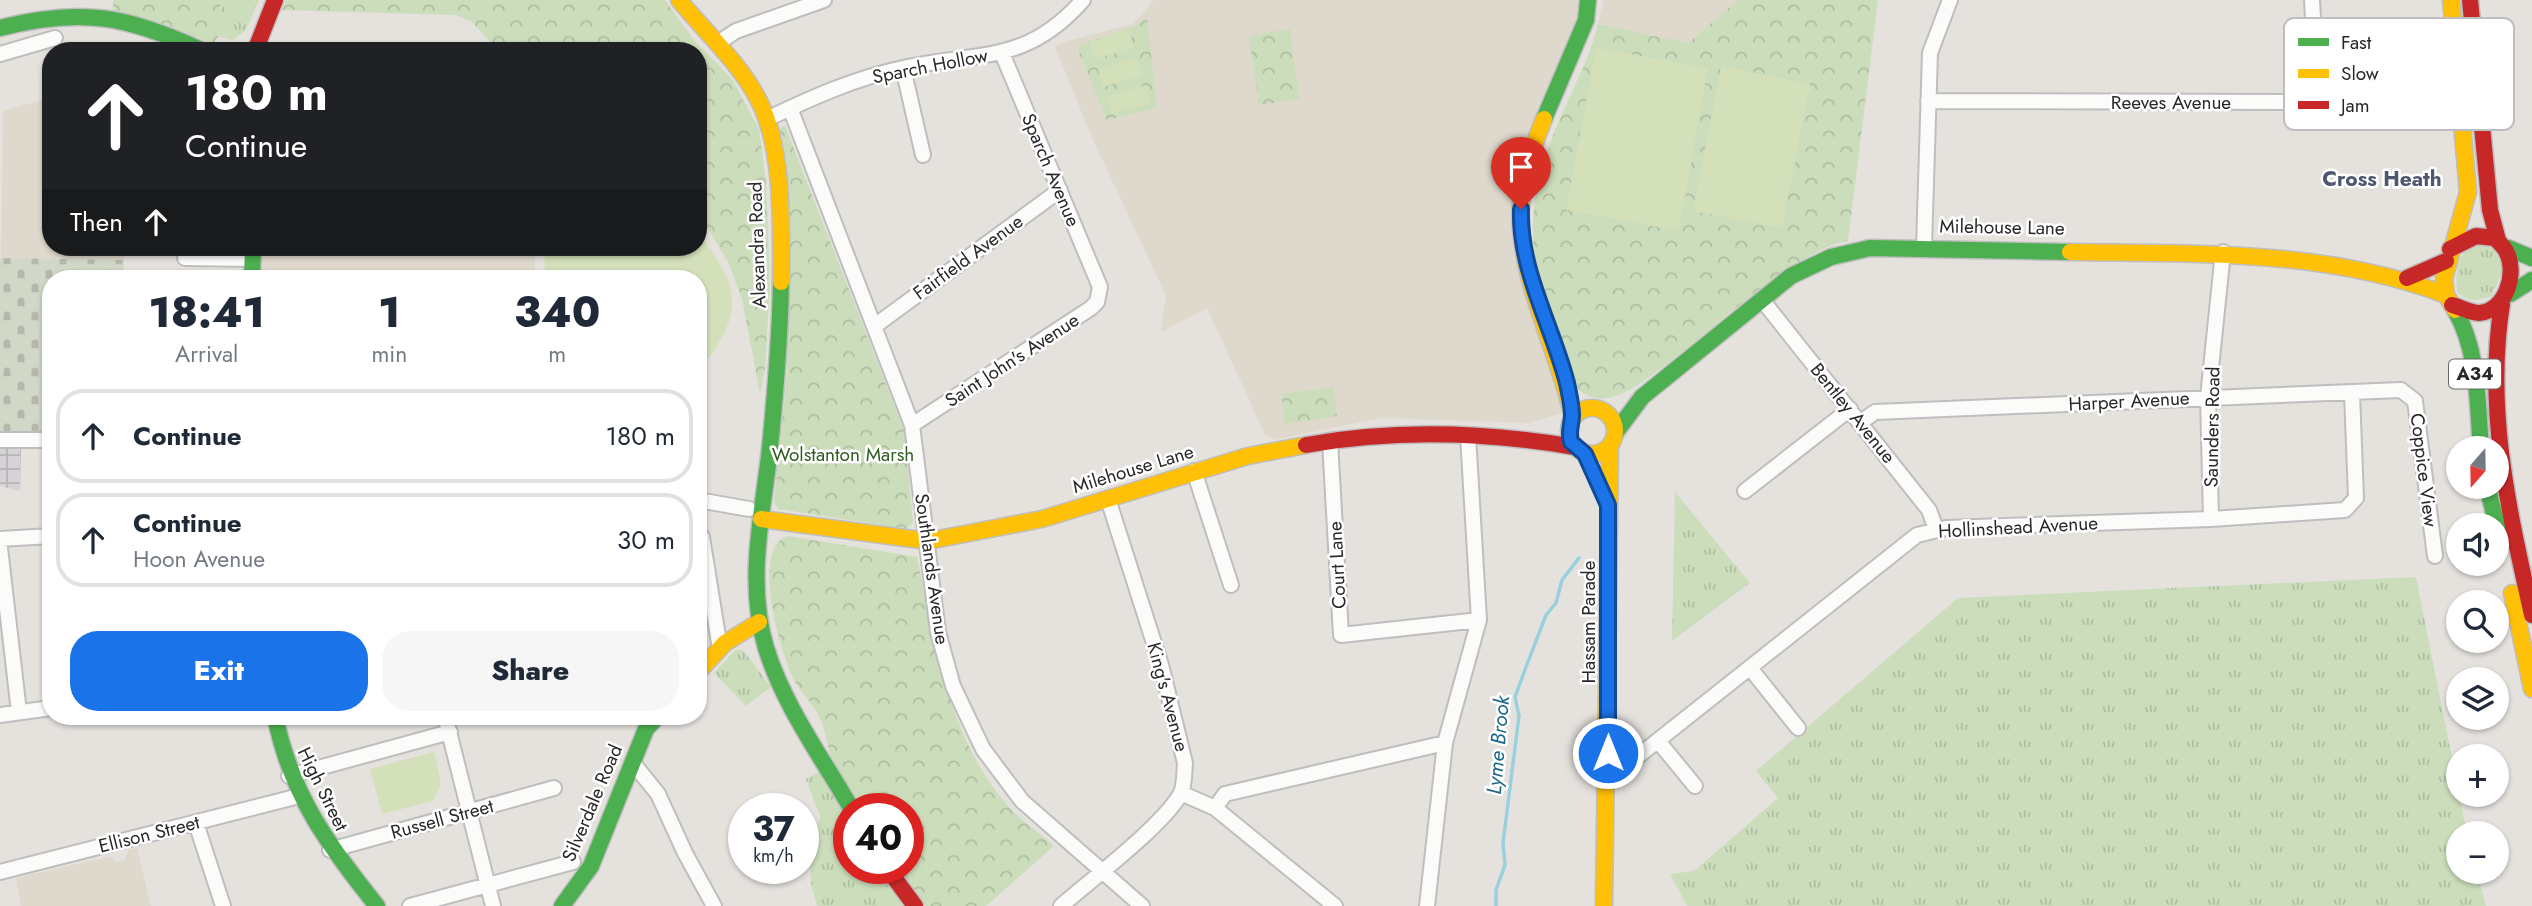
<!DOCTYPE html>
<html lang="en">
<head>
<meta charset="utf-8">
<style>
  body { margin:0; font-family:Jost,sans-serif; background:#f6f6f7; color:#1f2937; height:100vh; display:flex; flex-direction:column; font-size:26px; white-space:nowrap }
  * { box-sizing:border-box; margin:0 }
  p { font-size:23px; color:#747a83 }
  .icon { flex:none; width:38px; height:38px; fill:none; stroke:currentColor; stroke-width:2; stroke-linecap:round; stroke-linejoin:round }
  .map { position:relative; flex:1; overflow:hidden }
  .drawer { position:absolute; left:42px; top:270px; width:665px; height:455px; display:flex; flex-direction:column; background:#fff; border-radius:28px; box-shadow:0 2px 5px #0004 }
  .drawer>* { flex:none }
  .hud { position:absolute; left:42px; top:42px; width:665px; height:214px; border-radius:28px; box-shadow:0 2px 5px #0004; background:#202124; color:#fff; overflow:hidden }
  .needle { width:46px; rotate:200deg }
  .controls { position:absolute; left:2446px; top:436px; display:grid; gap:14px }
  .controls a { display:grid; place-items:center; width:63px; height:63px; border-radius:50%; background:#fff; box-shadow:0 2px 5px #0004; font-size:35px }
  .speed { position:absolute; left:728px; top:793px; display:flex; gap:14px; font-size:35px; font-weight:700; text-align:center }
  .speed>* { display:grid; place-content:center; width:91px; height:91px; border-radius:50%; background:#fff; box-shadow:0 2px 5px #0004; line-height:1 }
  .speed small { font-size:18px; font-weight:400 }
  .speed .limit { border:10px solid #d22; background:#fff; color:#111 }
  .pin { position:absolute; display:grid; place-items:center; width:60px; height:60px; color:#fff; margin:-72px -30px; border-radius:50% 50% 50% 0; rotate:-45deg; box-shadow:0 0 7px #0007 }
  .pin .icon { rotate:45deg }
  .me { position:absolute; width:77px; margin:-38px; rotate:0deg; stroke-linejoin:round; filter:drop-shadow(0 0 5px #0008) }
  .turn { display:flex; align-items:center; gap:24px; height:147px; padding:0 28px; font-size:32px }
  .turn .icon { width:91px; height:91px; stroke-width:2.5 }
  .turn b { display:block; font-size:49px; line-height:60px }
  .then { display:flex; align-items:center; height:66px; padding:0 28px; background:#0003; gap:14px; font-size:26px }
  .eta { display:flex; justify-content:space-evenly; align-items:center; height:119px; text-align:center }
  .eta b { font-size:42px; font-weight:800; line-height:49px }
  .button { display:flex; gap:14px; margin-top:auto; padding:14px 28px }
  .button a { flex:1; height:80px; border-radius:28px; background:#1a73e8; color:#fff; font-size:28px; font-weight:800; line-height:80px; text-align:center }
  .button a+a { background:#f6f6f7; color:#1f2937 }
  ul { padding:0; list-style:none }
  li { display:flex; align-items:center; gap:21px; height:94px; margin:0 14px 10px; padding:0 14px; border:4px solid #e0e1e3; border-radius:28px }
  li div { flex:1 }
  li b { display:block; font-size:26px }
  li em { font-style:normal }
  .map>svg:first-child { display:block }
  .industrial { fill:url(#industrial-grid) }
  .education { fill:#dfd9cd }
  .grass { fill:url(#grass-tufts) }
  .cemetery { fill:url(#cemetery-stones) }
  .park { fill:url(#park-crowns) }
  .pitch { fill:#d3e0b9 }
  .lines { fill:none; stroke-linecap:round; stroke-linejoin:round }
  .stream { stroke:#9ad0de; stroke-width:3.5 }
  .street-casing { stroke:#bfbebf; stroke-width:18 }
  .fast-casing { stroke:#bfbebf; stroke-width:19 }
  .slow-casing { stroke:#bfbebf; stroke-width:19 }
  .jam-casing { stroke:#bfbebf; stroke-width:19 }
  .street { stroke:#fbfbfa; stroke-width:14 }
  .fast { stroke:#4caf50; stroke-width:16 }
  .slow { stroke:#ffc107; stroke-width:16 }
  .jam { stroke:#c62828; stroke-width:16 }
  .route-casing { stroke:#114b97; stroke-width:18 }
  .route { stroke:#1a73e8; stroke-width:12 }
  .labels { text-anchor:middle; dominant-baseline:central; stroke-width:5; stroke-linejoin:round; paint-order:stroke }
  .shield { fill:#fff; stroke:#686868; stroke-width:2 }
  .shield-label { font-size:18px; font-weight:bold; fill:#282828 }
  .street-label { font-size:19px; fill:#282828; stroke:#fff }
  .park-label { font-size:19px; fill:#305b22; stroke:#fff }
  .neighbourhood-label { font-size:21px; font-weight:bold; fill:#4e5672; stroke:#fff }
  .water-label { font-size:21px; font-style:italic; fill:#1d6786; stroke:#fff }
  .key { fill:#fff; stroke:#bebebe; stroke-width:2 }
  .key-label { font-size:19px; fill:#282828 }
</style>
</head>
<body>
<div class="map">
<svg width="2532" height="906" viewBox="0 0 2532 906">
  <defs>
    <pattern id="industrial-grid" width="8" height="8" patternUnits="userSpaceOnUse" patternTransform="scale(1.75)"><rect width="8" height="8" fill="#d5d3d5"/><path d="M0 4h8M4 0v8" fill="none" stroke="#b7b5b7"/></pattern>
    <pattern id="grass-tufts" width="24" height="20" patternUnits="userSpaceOnUse" patternTransform="scale(1.75)"><rect width="24" height="20" fill="#cbddbb"/><path d="M3 7l-1-3M5 7V3M7 7l1-3M15 17l-1-3M17 17v-4M19 17l1-3" fill="none" stroke="#aebea1"/></pattern>
    <pattern id="cemetery-stones" width="16" height="16" patternUnits="userSpaceOnUse" patternTransform="scale(1.75)"><rect width="16" height="16" fill="#d2d8c7"/><path d="M2 7V4a2 2 0 0 1 4 0v3zM10 15v-3a2 2 0 0 1 4 0v3z" fill="#b4b9ab"/></pattern>
    <pattern id="park-crowns" width="20" height="18" patternUnits="userSpaceOnUse" patternTransform="scale(1.75)"><rect width="20" height="18" fill="#cbddbb"/><path d="M2 6a3 3 0 1 1 6 0M12 15a3 3 0 1 1 6 0" fill="none" stroke="#aebea1"/></pattern>
  </defs>
  <rect width="100%" height="100%" fill="#e5e2de"/>
  <path class="industrial" d="M 0,446 L 21,447 L 20,491 L 0,486 Z"/>
  <path class="education" d="M 1154,0 L 1586,0 L 1517,163 L 1511,215 L 1514,254 L 1563,413 L 1529,423 L 1380,418 L 1275,440 L 1265,435 L 1207,308 L 1161,332 L 1166,296 L 1093,140 L 1055,47 L 1063,42 L 1133,24 Z
    M 1604,0 L 1738,0 L 1688,43 L 1598,24 Z
    M 51,97 L 51,247 L 182,247 L 182,250 L 125,251 L 124,260 L 1,258 L 3,111 Z
    M 260,247 L 535,247 L 535,278 L 259,278 Z
    M 137,848 L 151,906 L 21,906 L 16,878 L 111,856 L 115,862 L 125,860 L 128,850 Z"/>
  <path class="grass" d="M 221,0 L 259,0 L 246,30 L 233,40 L 218,37 Z
    M 2471,245 L 2492,247 L 2504,267 L 2492,296 C 2477,301 2469,303 2457,292 C 2456,272 2455,259 2471,245 Z
    M 1675,492 L 1750,583 L 1672,641 Z
    M 2416,577 L 2467,833 L 2459,833 L 2459,872 L 2477,872 L 2486,906 L 1687,906 L 1670,874 L 1694,871 L 1778,798 L 1756,771 L 1958,598 Z
    M 735,650 L 743,650 L 771,687 L 746,706 L 714,673 Z
    M 820,771 L 849,817 L 849,868 L 878,868 L 904,906 L 817,906 L 811,884 L 810,862 L 820,816 L 806,779 Z"/>
  <path class="cemetery" d="M 0,258 L 124,260 L 123,278 L 51,278 L 51,431 L 0,431 Z"/>
  <path class="park" d="M 113,0 L 221,0 L 218,37 L 213,44 L 167,25 L 113,12 Z
    M 286,0 L 665,0 L 693,39 L 732,79 L 759,129 L 766,181 L 770,284 L 765,369 L 760,394 L 742,299 L 729,264 L 698,212 L 698,51 L 498,51 L 472,22 L 456,15 L 282,10 Z
    M 1738,0 L 1878,0 L 1848,241 C 1796,249 1710,332 1664,366 C 1648,378 1629,394 1608,398 C 1593,400 1580,394 1572,382 C 1539,284 1513,237 1554,133 C 1568,97 1589,62 1598,24 L 1688,43 Z
    M 1147,17 L 1157,108 L 1107,120 L 1078,50 L 1079,45 L 1136,26 Z
    M 1290,28 L 1299,99 L 1259,105 L 1249,37 Z
    M 785,126 L 904,430 L 913,522 L 906,529 L 779,509 L 774,502 L 787,373 L 786,200 L 777,129 Z
    M 1333,387 L 1337,416 L 1285,424 L 1281,394 Z
    M 788,536 L 917,557 C 935,643 948,739 1009,807 C 1022,821 1039,833 1054,846 L 986,906 L 926,906 L 908,887 L 897,868 L 908,868 L 908,808 L 862,808 C 852,792 838,775 831,757 C 827,745 826,732 821,721 C 815,706 805,697 797,685 C 781,660 749,546 788,536 Z"/>
  <path class="pitch" d="M 1129,30 L 1134,48 L 1095,59 L 1089,42 Z
    M 1596,48 L 1708,68 L 1679,231 L 1566,210 Z
    M 1137,58 L 1142,76 L 1103,87 L 1098,69 Z
    M 1721,66 L 1810,84 L 1782,228 L 1693,211 Z
    M 1146,85 L 1151,103 L 1111,114 L 1107,96 Z
    M 698,231 C 724,270 748,296 719,342 C 713,352 709,360 698,367 L 698,278 L 545,278 L 544,247 L 698,247 Z
    M 434,752 L 441,784 L 433,801 L 382,814 L 370,769 Z"/>
  <g class="lines">
    <path class="stream" d="M 1496,906 L 1496,890 L 1505,865 L 1503,843 L 1519,716 L 1515,697 L 1526,667 L 1546,615 L 1556,603 L 1562,580 L 1579,558"/>
    <defs>
      <path id="street" d="M 718,43 L 736,31 L 824,0
        M 0,54 L 55,38
        M 903,68 L 923,155
        M 1928,101 L 2307,102 L 2312,99 L 2317,87 L 2312,0
        M 790,108 L 912,425 L 938,632 L 953,686 L 983,749 L 1022,801 L 1142,906
        M 767,119 C 811,98 855,78 903,68 C 979,51 1026,65 1083,0
        M 1924,247 L 1930,53 L 1950,0
        M 185,258 L 253,259
        M 1763,301 L 1929,510 L 1936,529
        M 876,325 L 1060,190
        M 1861,422 L 1875,412 L 2401,390 L 2415,401 L 2435,556
        M 912,425 L 1091,308 L 1097,302 L 1100,287 L 1002,53
        M 0,440 L 51,440
        M 1330,441 L 1341,635 L 1479,620
        M 1194,471 L 1231,585
        M 1745,491 L 1850,409
        M 698,500 L 749,509
        M 2211,519 L 2208,397 L 2223,252
        M 698,532 L 702,537 L 720,649
        M 0,539 L 51,536
        M 0,548 L 19,712
        M 1750,668 L 1798,728
        M 0,715 L 51,708
        M 445,716 L 493,906
        M 1658,741 L 1695,786
        M 633,763 L 658,794 L 685,853 L 714,906
        M 289,776 L 450,732
        M 1608,780 L 1917,535 L 1946,528 L 2211,519 L 2345,510 L 2356,498 L 2352,393
        M 1181,793 L 1215,808 L 1335,906
        M 1215,808 L 1225,794 L 1445,743
        M 196,823 L 223,906
        M 330,850 L 554,788
        M 0,872 L 299,796
        M 410,906 L 573,862
        M 1061,906 C 1092,879 1160,828 1180,795 C 1185,786 1184,773 1185,763 L 1161,665 L 1108,499
        M 1427,906 L 1445,743 L 1479,620 L 1468,435"/>
      <path id="fast" d="M 0,28 C 81,7 128,16 203,51
        M 1544,119 L 1586,20 L 1588,0
        M 2508,248 L 2532,258
        M 252,278 L 253,247
        M 781,282 C 780,340 775,399 769,457 C 761,521 747,585 766,648 C 784,706 821,756 851,808
        M 2510,294 L 2532,280
        M 2455,310 C 2479,352 2477,401 2481,448
        M 1616,432 L 1642,397 L 1791,276 L 1831,257 L 1870,248 L 2070,252
        M 2487,486 L 2501,541
        M 275,716 C 291,795 328,845 377,906
        M 562,906 L 591,866 L 646,729 L 658,716"/>
      <path id="slow" d="M 679,0 C 706,33 740,63 759,101 C 784,149 781,228 781,282
        M 2451,0 L 2468,192 L 2444,279 L 2446,295 L 2455,310
        M 1544,119 C 1533,146 1523,174 1521,203 C 1516,276 1558,348 1573,418
        M 2070,252 C 2197,254 2325,249 2446,295
        M1569 431a23 23 0 1 1 46 0a23 23 0 1 1-46 0Z
        M 761,519 L 928,541 L 1042,519 L 1248,456 L 1306,445
        M 2512,593 L 2532,689
        M 698,672 L 725,643 L 759,622
        M 1604,906 L 1610,447"/>
      <path id="jam" d="M 2470,0 L 2490,210 L 2498,240
        M 255,51 L 275,0
        M 2450,249 L 2476,236 L 2495,238 C 2499,242 2504,247 2506,251 C 2518,273 2506,311 2479,313 C 2471,313 2460,307 2452,305
        M 2407,278 L 2446,261
        M 2502,304 C 2485,411 2509,511 2532,615
        M 1306,445 C 1395,429 1486,432 1575,447
        M 887,868 L 915,906"/>
    </defs>
    <use href="#street" class="street-casing"/>
    <use href="#fast" class="fast-casing"/>
    <use href="#slow" class="slow-casing"/>
    <use href="#jam" class="jam-casing"/>
    <use href="#street" class="street"/>
    <use href="#fast" class="fast"/>
    <use href="#slow" class="slow"/>
    <use href="#jam" class="jam"/>
  </g>
  <g class="lines">
    <defs>
      <path id="route" d="M 1521,209 C 1519,270 1552,325 1567,383 C 1569,393 1572,405 1572,415 C 1572,425 1568,431 1571,442 L 1585,454 L 1608,505 L 1608,753"/>
    </defs>
    <use href="#route" class="route-casing"/>
    <use href="#route" class="route"/>
  </g>
  <g class="labels">
    <rect class="shield" x="2449" y="359.5" width="52" height="29" rx="5"/>
    <g class="shield-label">
      <text x="2475" y="374">A34</text>
    </g>
    <g class="street-label">
      <text transform="translate(930 66) rotate(-11)">Sparch Hollow</text>
      <text x="2171" y="102">Reeves Avenue</text>
      <text transform="translate(1051 170) rotate(67)">Sparch Avenue</text>
      <text transform="translate(2002 227) rotate(1)">Milehouse Lane</text>
      <text transform="translate(757 245) rotate(-92)">Alexandra Road</text>
      <text transform="translate(968 257) rotate(-36)">Fairfield Avenue</text>
      <text transform="translate(1012 360) rotate(-33)">Saint John's Avenue</text>
      <text transform="translate(2129 401) rotate(-3)">Harper Avenue</text>
      <text transform="translate(1853 413) rotate(51)">Bentley Avenue</text>
      <text transform="translate(2212 427) rotate(-89)">Saunders Road</text>
      <text transform="translate(1133 469) rotate(-17)">Milehouse Lane</text>
      <text transform="translate(2424 470) rotate(83)">Coppice View</text>
      <text transform="translate(2018 527) rotate(-3)">Hollinshead Avenue</text>
      <text transform="translate(1337 565) rotate(-93)">Court Lane</text>
      <text transform="translate(932 569) rotate(82)">Southlands Avenue</text>
      <text transform="translate(1588 622) rotate(-90)">Hassam Parade</text>
      <text transform="translate(1168 697) rotate(75)">King's Avenue</text>
      <text transform="translate(323 789) rotate(64)">High Street</text>
      <text transform="translate(592 803) rotate(-67)">Silverdale Road</text>
      <text transform="translate(442 819) rotate(-15)">Russell Street</text>
      <text transform="translate(149 834) rotate(-14)">Ellison Street</text>
    </g>
    <g class="park-label">
      <text x="843" y="454">Wolstanton Marsh</text>
    </g>
    <g class="neighbourhood-label">
      <text x="2382" y="179">Cross Heath</text>
    </g>
    <g class="water-label">
      <text transform="translate(1498 745) rotate(-85)">Lyme Brook</text>
    </g>
  </g>
  <rect x="2284" y="18" width="230" height="112" rx="10" class="key"/>
  <rect x="2298" y="38" width="31" height="8" fill="#4caf50"/>
  <rect x="2298" y="69" width="31" height="9" fill="#ffc107"/>
  <rect x="2298" y="101" width="31" height="8" fill="#c62828"/>
  <g class="key-label">
    <text x="2341" y="49">Fast</text>
    <text x="2341" y="80">Slow</text>
    <text x="2341" y="112">Jam</text>
  </g>
</svg>
<div class="controls">
<a><svg class="needle" viewBox="-14 -14 28 28"><path d="M0-13l5 13h-10z" fill="#e53935"/><path d="M0 13l5-13h-10z" fill="#747a83"/></svg></a>
<a><svg class="icon" aria-label="sound" viewBox="0 0 24 24"><path d="M4 9h4l5-4v14l-5-4H4zM17 9q2 3 0 6"/></svg></a>
<a><svg class="icon" aria-label="search" viewBox="0 0 24 24"><circle cx="10" cy="10" r="6"/><path d="M15 15l6 6"/></svg></a>
<a><svg class="icon" aria-label="layers" viewBox="0 0 24 24"><path d="M12 4l9 5-9 5-9-5zM3 14l9 5 9-5"/></svg></a>
<a>+</a>
<a>−</a>
</div>
<div class="speed"><div>37<small>km/h</small></div><div class="limit">40</div></div>
<div class="pin" style="left:1521px;top:209px;background:#d93025"><svg class="icon" aria-label="arrive" viewBox="0 0 24 24"><path d="M6 21V4h12l-3 4 3 4H6"/></svg></div>
<svg class="me" style="left:1608px;top:753px" viewBox="-20 -20 40 40"><circle r="17" fill="#1a73e8" stroke="#fff" stroke-width="3"/><path d="M0-11L8 9 0 5-8 9z" fill="#fff"/></svg>
<div class="hud">
<div class="turn"><svg class="icon" aria-label="ahead" viewBox="0 0 24 24"><path d="M12 20V5M6 11l6-6 6 6"/></svg><div><b>180 m</b>Continue</div></div>
<div class="then">Then<svg class="icon" aria-label="ahead" viewBox="0 0 24 24"><path d="M12 20V5M6 11l6-6 6 6"/></svg></div>
</div>
<section class="drawer">
<div class="eta">
<div><b>18:41</b><p>Arrival</p></div>
<div><b>1</b><p>min</p></div>
<div><b>340</b><p>m</p></div>
</div>
<ul>
<li><svg class="icon" aria-label="ahead" viewBox="0 0 24 24"><path d="M12 20V5M6 11l6-6 6 6"/></svg><div><b>Continue</b></div><em>180 m</em></li>
<li><svg class="icon" aria-label="ahead" viewBox="0 0 24 24"><path d="M12 20V5M6 11l6-6 6 6"/></svg><div><b>Continue</b><p>Hoon Avenue</p></div><em>30 m</em></li>
</ul>
<div class="button"><a>Exit</a><a>Share</a></div>
</section>
</div>
</body>
</html>
